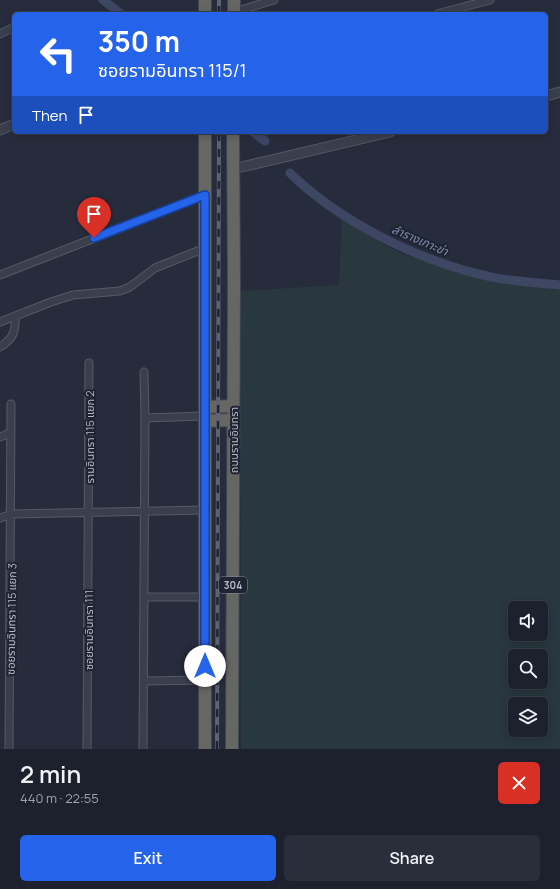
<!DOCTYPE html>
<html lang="en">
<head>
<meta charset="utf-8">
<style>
  body { margin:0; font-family:Manrope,"Noto Sans Thai",sans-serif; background:#2a2e3a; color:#f1f3f6; height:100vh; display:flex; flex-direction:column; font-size:15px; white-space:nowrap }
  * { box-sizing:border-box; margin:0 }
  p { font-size:13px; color:#a0a3aa }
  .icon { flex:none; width:22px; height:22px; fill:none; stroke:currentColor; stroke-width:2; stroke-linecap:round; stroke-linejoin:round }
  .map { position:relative; height:749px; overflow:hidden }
  .sheet { display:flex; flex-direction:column; background:#1d212e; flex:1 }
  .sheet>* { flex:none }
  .top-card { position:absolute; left:12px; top:12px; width:536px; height:122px; border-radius:6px; box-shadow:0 2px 10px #0003,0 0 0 1px #3b3e4a; background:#2563eb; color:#fff; overflow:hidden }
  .fabs { position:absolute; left:508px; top:601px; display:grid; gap:8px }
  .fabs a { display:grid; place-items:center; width:40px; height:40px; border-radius:6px; background:#1d212e; box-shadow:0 2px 10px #0003,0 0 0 1px #3b3e4a; font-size:20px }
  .pin { position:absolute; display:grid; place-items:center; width:34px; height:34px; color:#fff; margin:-41px -17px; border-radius:50% 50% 50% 0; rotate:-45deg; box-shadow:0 0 4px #0007 }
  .pin .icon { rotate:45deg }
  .me { position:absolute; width:44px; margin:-22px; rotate:0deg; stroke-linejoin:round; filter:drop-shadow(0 0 3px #0008) }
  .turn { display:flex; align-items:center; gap:14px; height:84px; padding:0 20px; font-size:18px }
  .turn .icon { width:52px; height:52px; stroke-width:2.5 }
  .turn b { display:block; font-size:28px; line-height:34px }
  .then { display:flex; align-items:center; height:38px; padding:0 20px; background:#0003; gap:8px; font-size:15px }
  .round { display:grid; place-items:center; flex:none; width:42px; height:42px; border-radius:6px; background:#2a2e3a }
  .head { display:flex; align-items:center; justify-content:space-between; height:68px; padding:0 20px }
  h1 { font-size:24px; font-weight:600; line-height:30px }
  .action { display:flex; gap:8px; margin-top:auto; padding:8px 20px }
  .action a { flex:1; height:46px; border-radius:6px; background:#2563eb; color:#fff; font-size:16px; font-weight:600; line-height:46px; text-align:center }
  .action a+a { background:#2a2e3a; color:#f1f3f6 }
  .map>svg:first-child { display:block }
  .green { fill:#28383e; fill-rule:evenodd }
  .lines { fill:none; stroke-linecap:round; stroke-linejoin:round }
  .canal { stroke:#3d4764; stroke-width:9 }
  .minor-casing { stroke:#555a68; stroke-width:9 }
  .tertiary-casing { stroke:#555a68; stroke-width:11 }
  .trunk-casing { stroke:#424755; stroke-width:14 }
  .minor { stroke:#3a3f4d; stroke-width:7 }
  .tertiary { stroke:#3a3f4d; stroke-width:9 }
  .trunk { stroke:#666662; stroke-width:12 }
  .rail-casing { stroke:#5d6274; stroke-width:4 }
  .rail { stroke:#1f2432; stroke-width:2.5; stroke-dasharray:8; stroke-linecap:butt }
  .route-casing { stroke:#184099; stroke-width:10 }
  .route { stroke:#2563eb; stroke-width:7 }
  .labels { text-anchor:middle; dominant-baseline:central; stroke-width:4; stroke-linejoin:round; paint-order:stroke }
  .shield { fill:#1f2432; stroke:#898d9b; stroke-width:1 }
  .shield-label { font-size:10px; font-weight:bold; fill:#b6bac8 }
  .street-label { font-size:11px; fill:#b6bac8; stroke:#1f2432 }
  .water-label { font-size:12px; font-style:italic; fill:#808cad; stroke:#1f2432 }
</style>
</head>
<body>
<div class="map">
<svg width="560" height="749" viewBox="0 0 560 749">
  <rect width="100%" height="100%" fill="#272c3d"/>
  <path class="green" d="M 342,220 L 402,254 L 493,281 L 560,289 L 560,749 L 241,749 L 240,291 L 339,285 ZM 515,608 L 541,608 L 541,634 L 515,634 ZM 515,656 L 541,656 L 541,682 L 515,682 ZM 515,704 L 541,704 L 541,730 L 515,730 Z"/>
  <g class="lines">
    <path class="canal" d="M 103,0 L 121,14
      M 253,132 L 265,141
      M 290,173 C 340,222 419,261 487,276 C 511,282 536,282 560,285"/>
    <defs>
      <path id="minor" d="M 234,12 L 274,0
        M 437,14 L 490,0
        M 0,34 L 14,27
        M 0,275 L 205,195
        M 0,322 L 51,302 L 73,295 L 120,291 L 130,287 L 155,268 L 205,248
        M 0,347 C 13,339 16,332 15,316
        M 145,418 L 205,416
        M 0,437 L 10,433
        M 0,518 L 12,514 L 205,510
        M 145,597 L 205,597
        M 144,681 L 205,680
        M 9,749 L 11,404
        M 87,749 L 89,363
        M 143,749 L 145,418 L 144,372"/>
      <path id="tertiary" d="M 546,96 L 560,92
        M 0,130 L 14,124
        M 233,169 L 390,132"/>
      <path id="trunk" d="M 205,0 L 205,14
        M 234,14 L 234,0
        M 205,407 L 233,406
        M 205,421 L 233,420
        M 205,749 L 205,132
        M 232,749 L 234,284 L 233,132"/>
    </defs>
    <use href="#minor" class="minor-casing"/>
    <use href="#tertiary" class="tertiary-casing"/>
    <use href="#trunk" class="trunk-casing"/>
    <use href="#minor" class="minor"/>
    <use href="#tertiary" class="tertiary"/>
    <use href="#trunk" class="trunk"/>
    <defs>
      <path id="rail" d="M 219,14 L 219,0
        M 217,749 L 219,132"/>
    </defs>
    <use href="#rail" class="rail-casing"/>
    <use href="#rail" class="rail"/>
  </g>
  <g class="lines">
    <defs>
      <path id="route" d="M 94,238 L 205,195 L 205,666"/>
    </defs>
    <use href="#route" class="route-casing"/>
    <use href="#route" class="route"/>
  </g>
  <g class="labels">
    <rect class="shield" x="219" y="577" width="28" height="16" rx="3"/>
    <g class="shield-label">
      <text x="233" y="585">304</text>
    </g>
    <g class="street-label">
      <text transform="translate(89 437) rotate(-90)">รามอินทรา 115 แยก 2</text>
      <text transform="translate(233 440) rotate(-90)">ถนนรามอินทรา</text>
      <text transform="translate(11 619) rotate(-89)">ซอยรามอินทรา 115 แยก 3</text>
      <text transform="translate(88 630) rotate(-90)">ซอยรามอินทรา 111</text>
    </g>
    <g class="water-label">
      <text transform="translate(420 240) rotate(23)">ลำรางเกาะข่า</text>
    </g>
  </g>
</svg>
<div class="fabs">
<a><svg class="icon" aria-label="sound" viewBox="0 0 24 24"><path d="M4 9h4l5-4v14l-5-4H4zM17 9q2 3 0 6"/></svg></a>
<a><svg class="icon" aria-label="search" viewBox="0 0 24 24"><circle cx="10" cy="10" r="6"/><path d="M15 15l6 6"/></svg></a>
<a><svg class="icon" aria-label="layers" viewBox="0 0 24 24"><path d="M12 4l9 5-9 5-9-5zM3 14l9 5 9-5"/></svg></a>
</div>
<div class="pin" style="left:94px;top:238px;background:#d93025"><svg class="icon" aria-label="arrive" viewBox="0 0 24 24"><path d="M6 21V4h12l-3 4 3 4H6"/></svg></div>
<svg class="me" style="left:205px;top:666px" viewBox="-20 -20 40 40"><circle r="19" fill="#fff"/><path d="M0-13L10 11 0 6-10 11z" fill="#2563eb"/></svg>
<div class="top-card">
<div class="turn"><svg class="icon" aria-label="left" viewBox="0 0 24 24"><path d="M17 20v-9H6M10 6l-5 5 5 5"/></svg><div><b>350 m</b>ซอยรามอินทรา 115/1</div></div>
<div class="then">Then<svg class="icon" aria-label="arrive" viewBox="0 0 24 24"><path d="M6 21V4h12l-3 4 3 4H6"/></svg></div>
</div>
</div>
<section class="sheet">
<div class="head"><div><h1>2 min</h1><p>440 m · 22:55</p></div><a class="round" style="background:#d93025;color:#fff"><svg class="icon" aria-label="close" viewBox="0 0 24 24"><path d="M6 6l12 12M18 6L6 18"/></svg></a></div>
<div class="action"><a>Exit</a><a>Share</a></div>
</section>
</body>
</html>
